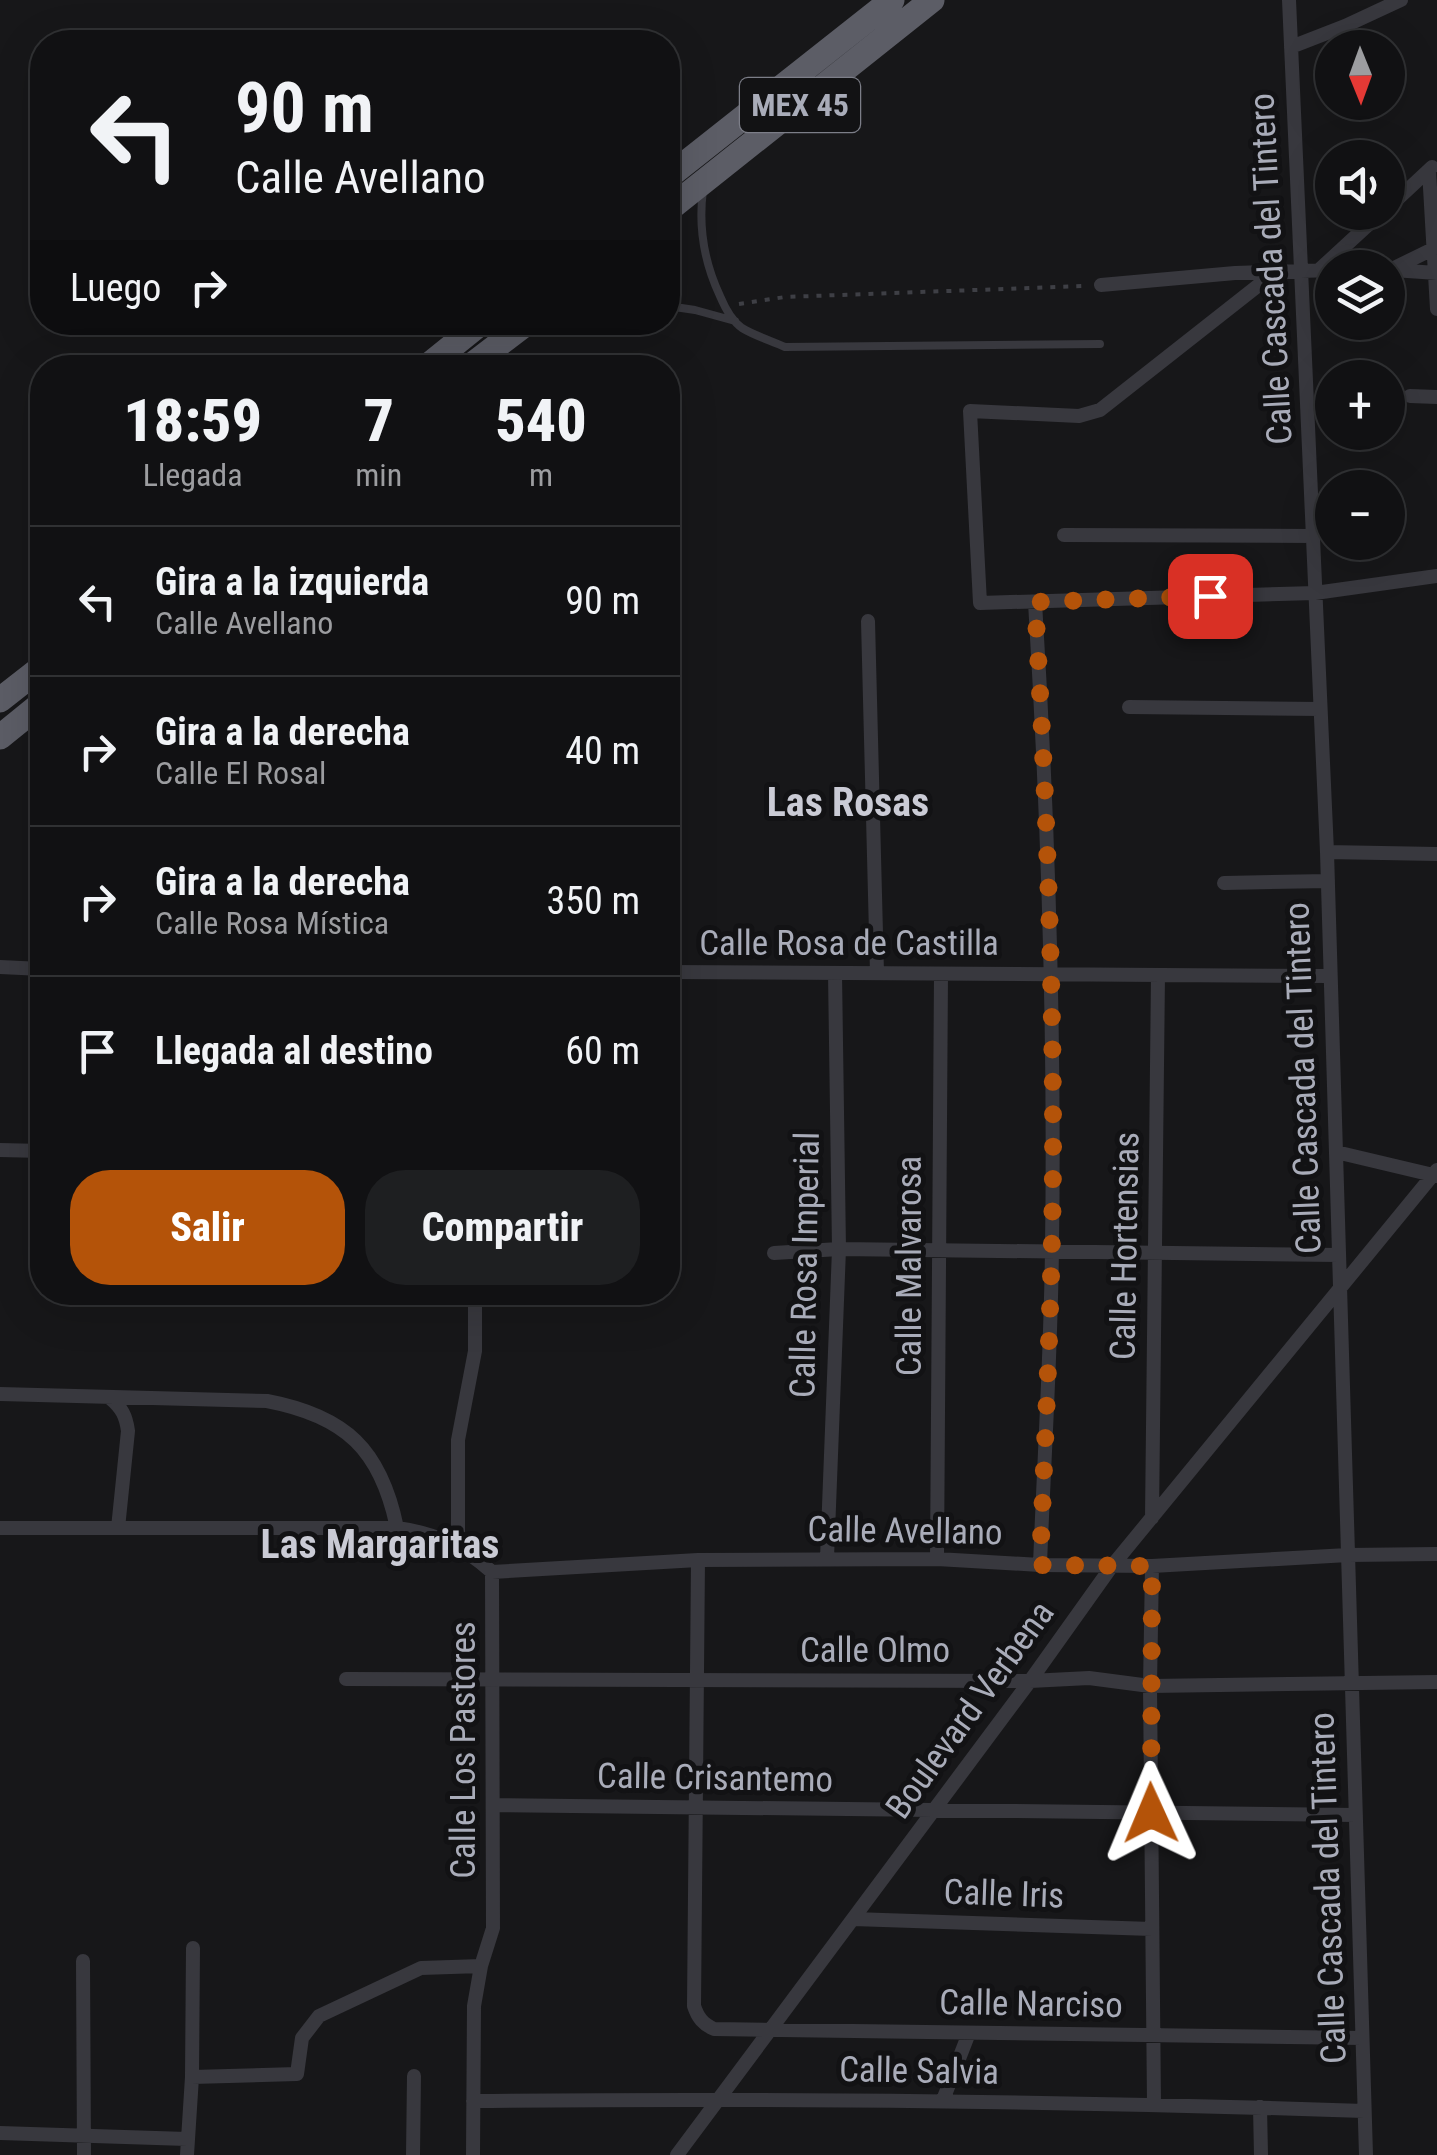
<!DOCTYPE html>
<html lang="es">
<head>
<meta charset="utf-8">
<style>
  body { margin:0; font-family:"Roboto Condensed",sans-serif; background:#1e1f21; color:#f1f3f6; height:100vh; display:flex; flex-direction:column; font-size:38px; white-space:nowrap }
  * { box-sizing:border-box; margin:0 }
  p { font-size:32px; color:#9c9da0 }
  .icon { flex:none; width:55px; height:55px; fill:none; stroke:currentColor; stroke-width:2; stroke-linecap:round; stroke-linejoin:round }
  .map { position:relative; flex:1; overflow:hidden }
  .panel { position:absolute; left:30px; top:355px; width:650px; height:950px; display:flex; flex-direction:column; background:#111113; border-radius:40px; box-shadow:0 10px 40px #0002,0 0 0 2px #303133 }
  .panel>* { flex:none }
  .hud { position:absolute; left:30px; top:30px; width:650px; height:305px; border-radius:40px; box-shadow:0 10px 40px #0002,0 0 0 2px #303133; background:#111113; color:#f1f3f6; overflow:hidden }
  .needle { width:65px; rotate:179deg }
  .fabs { position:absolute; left:1315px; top:30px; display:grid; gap:20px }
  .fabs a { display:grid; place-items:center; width:90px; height:90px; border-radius:50%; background:#111113; box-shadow:0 10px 40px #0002,0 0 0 2px #303133; font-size:50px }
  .pin { position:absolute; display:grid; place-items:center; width:85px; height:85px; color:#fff; margin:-42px; border-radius:20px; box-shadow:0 5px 15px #0006 }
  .me { position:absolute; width:110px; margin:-55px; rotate:359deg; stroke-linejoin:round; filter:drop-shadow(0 0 8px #0008) }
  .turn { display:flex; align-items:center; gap:35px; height:210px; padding:0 40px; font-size:45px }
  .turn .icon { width:130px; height:130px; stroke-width:2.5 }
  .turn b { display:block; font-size:70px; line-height:85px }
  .then { display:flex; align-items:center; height:95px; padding:0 40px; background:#0003; gap:20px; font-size:38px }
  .eta { display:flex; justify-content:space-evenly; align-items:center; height:170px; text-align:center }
  .eta b { font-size:60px; font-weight:800; line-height:70px }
  .button { display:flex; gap:20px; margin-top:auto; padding:20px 40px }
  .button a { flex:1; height:115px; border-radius:40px; background:#b45309; color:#fff; font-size:40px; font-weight:800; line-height:115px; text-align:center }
  .button a+a { background:#1e1f21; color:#f1f3f6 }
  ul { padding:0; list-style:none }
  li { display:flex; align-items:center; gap:30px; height:150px; padding:0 40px; border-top:2px solid #303133 }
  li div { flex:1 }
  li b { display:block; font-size:38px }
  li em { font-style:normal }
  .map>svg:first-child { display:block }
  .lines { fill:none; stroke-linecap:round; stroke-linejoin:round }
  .path { stroke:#3e3f45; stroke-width:4; stroke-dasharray:5 8; stroke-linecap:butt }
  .service { stroke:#38383e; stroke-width:8 }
  .minor { stroke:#38383e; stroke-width:14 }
  .trunk { stroke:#5c5d66; stroke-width:25 }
  .route { stroke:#b45309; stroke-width:18; stroke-dasharray:0 32.4 }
  .labels { text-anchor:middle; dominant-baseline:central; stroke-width:10; stroke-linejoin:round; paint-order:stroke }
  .shield { fill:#121214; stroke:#7c7e88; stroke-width:2.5 }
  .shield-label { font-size:32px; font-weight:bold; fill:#a9acb9 }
  .street-label { font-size:35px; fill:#a9acb9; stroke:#121214 }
  .quarter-label { font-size:40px; font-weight:bold; fill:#cacbd5; stroke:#121214 }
</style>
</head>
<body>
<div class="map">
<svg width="1437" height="2155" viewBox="0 0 1437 2155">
  <rect width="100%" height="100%" fill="#171719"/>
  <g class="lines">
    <path class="path" d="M 739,304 L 785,297 L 1084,286"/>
    <path class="service" d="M 703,190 C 698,228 704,262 720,296 C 725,308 732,321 742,328 C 755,336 772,341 785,347 L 1100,344
      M 668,306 L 695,310 L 735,321"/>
    <path class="minor" d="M 1289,0 L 1327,852 L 1366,2155
      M 1291,47 L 1345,26 L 1401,0
      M 1429,170 L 1437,309
      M 1388,208 L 1432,167
      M 1278,270 L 1100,410 L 1079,416 L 970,411 L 980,603 L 1315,593 L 1437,576
      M 1319,270 L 1382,212
      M 1390,270 L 1437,247
      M 1393,270 L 1437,273
      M 1101,285 L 1235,273 L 1332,270
      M 1410,396 L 1437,397
      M 1064,535 L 1313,536
      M 1035,602 C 1048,817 1055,1032 1052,1247 C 1051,1353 1044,1459 1040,1565
      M 868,621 L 877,973
      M 1129,707 L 1320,709
      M 1327,852 L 1437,854
      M 1224,883 L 1328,881
      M 0,967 L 42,969
      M 668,972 L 1330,976
      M 0,1150 L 42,1151
      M 1336,1152 L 1437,1176
      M 774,1253 L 839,1249 L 1339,1255
      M 0,1394 L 267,1401 C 346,1416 381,1450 397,1528
      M 110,1398 C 122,1408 126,1416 128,1431 L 118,1528
      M 1152,1518 L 1158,975
      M 0,1528 L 397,1528 C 435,1533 463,1546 492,1572
      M 458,1546 L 458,1440 L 475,1351 L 475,1292
      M 827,1558 L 839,1249 L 835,973
      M 937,1559 L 941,974
      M 698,1560 L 694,2006 C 698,2018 703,2024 714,2029 L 1362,2038
      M 1152,1566 L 1150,1686 L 1154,2104
      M 492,1572 L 698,1560 L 937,1559 L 1040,1565 L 1152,1566 L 1348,1555 L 1437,1554
      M 346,1679 L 1030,1681 L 1089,1678 L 1150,1686 L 1437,1682
      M 493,1805 L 1356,1815
      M 853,1919 L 1152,1929
      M 83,1961 L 84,2155
      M 192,2077 L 297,2074 L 302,2038 L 319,2016 L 421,1968 L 481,1966
      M 943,2100 L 969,2033
      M 473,2101 C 771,2098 1067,2101 1364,2111
      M 1260,2107 L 1261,2155
      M 0,2133 L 187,2139
      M 187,2155 L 192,2077 L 193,1948
      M 413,2155 L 414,2076
      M 473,2155 L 474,2006 L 481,1966 L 493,1928 L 492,1572
      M 677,2155 L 1030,1681 L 1112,1566 L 1437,1170"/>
    <path class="trunk" d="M 668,177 L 892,0
      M 668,210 L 932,0
      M 425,368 L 482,322
      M 468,368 L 528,322
      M 0,700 L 42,667
      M 0,737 L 42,703"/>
  </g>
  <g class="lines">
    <path class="route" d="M 1151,1813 L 1152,1566 L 1040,1565 C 1046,1413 1054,1262 1053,1110 C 1052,941 1045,772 1035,602 L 1210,596"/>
  </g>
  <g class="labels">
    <rect class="shield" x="740" y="78" width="120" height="54" rx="8"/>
    <g class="shield-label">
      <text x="800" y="105">MEX 45</text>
    </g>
    <g class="street-label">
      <text transform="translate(1271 269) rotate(-93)">Calle Cascada del Tintero</text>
      <text x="849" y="943">Calle Rosa de Castilla</text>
      <text transform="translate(1303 1078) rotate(-92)">Calle Cascada del Tintero</text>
      <text transform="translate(1125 1246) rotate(-89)">Calle Hortensias</text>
      <text transform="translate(805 1265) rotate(-89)">Calle Rosa Imperial</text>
      <text transform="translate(909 1266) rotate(-90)">Calle Malvarosa</text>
      <text transform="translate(905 1531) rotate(1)">Calle Avellano</text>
      <text x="875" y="1650">Calle Olmo</text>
      <text transform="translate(970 1710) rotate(-54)">Boulevard Verbena</text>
      <text transform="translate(463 1750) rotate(-90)">Calle Los Pastores</text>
      <text transform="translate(715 1778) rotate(1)">Calle Crisantemo</text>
      <text transform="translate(1328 1888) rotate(-92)">Calle Cascada del Tintero</text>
      <text transform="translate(1004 1894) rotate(2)">Calle Iris</text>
      <text transform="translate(1031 2004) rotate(1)">Calle Narciso</text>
      <text transform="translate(919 2071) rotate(1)">Calle Salvia</text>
    </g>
    <g class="quarter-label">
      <text x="848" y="802">Las Rosas</text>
      <text x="380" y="1544">Las Margaritas</text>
    </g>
  </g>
</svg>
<div class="fabs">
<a><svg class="needle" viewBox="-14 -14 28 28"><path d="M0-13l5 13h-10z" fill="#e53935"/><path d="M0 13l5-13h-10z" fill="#9c9da0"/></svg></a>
<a><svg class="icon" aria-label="sound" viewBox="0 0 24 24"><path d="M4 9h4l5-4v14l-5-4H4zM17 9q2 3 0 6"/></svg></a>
<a><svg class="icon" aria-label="layers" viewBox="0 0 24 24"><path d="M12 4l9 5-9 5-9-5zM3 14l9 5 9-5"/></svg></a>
<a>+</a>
<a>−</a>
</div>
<div class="pin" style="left:1210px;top:596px;background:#d93025"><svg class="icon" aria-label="arrive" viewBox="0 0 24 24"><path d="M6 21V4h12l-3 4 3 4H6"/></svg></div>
<svg class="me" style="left:1151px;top:1813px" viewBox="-20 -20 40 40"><path d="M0-17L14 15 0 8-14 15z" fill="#b45309" stroke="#fff" stroke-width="4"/></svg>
<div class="hud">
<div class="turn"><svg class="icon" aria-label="left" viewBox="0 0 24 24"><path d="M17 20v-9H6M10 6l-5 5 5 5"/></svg><div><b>90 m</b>Calle Avellano</div></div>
<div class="then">Luego<svg class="icon" aria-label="right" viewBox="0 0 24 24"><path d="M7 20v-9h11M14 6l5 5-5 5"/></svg></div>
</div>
<section class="panel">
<div class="eta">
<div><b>18:59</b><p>Llegada</p></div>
<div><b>7</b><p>min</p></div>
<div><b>540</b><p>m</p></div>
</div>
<ul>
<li><svg class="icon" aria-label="left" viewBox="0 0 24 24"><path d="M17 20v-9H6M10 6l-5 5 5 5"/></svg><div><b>Gira a la izquierda</b><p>Calle Avellano</p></div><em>90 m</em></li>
<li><svg class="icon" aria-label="right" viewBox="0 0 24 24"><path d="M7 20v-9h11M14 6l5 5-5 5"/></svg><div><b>Gira a la derecha</b><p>Calle El Rosal</p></div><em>40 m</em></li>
<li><svg class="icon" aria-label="right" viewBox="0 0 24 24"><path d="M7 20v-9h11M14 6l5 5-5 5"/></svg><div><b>Gira a la derecha</b><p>Calle Rosa Mística</p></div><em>350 m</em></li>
<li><svg class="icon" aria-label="arrive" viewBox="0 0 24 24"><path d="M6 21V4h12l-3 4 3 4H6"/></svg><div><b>Llegada al destino</b></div><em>60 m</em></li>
</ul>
<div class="button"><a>Salir</a><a>Compartir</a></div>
</section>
</div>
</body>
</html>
